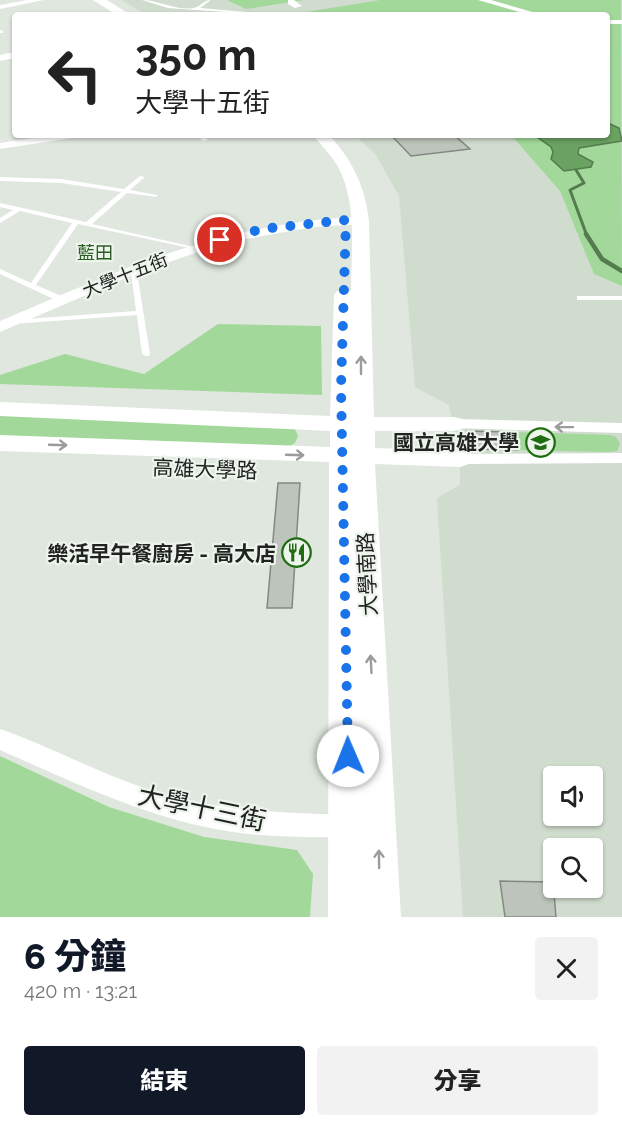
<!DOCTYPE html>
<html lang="zh-TW">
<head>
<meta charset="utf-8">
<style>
  body { margin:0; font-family:Raleway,"Noto Sans TC",sans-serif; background:#f2f2f2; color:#222; height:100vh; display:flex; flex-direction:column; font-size:22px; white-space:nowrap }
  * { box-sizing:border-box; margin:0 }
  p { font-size:20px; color:#767676 }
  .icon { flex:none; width:33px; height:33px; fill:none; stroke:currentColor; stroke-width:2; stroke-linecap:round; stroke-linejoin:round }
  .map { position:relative; height:917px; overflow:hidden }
  .panel { display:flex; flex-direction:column; background:#fff; flex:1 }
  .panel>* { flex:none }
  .hud { position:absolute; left:12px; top:12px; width:598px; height:126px; border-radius:6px; box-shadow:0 2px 4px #0004; background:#fff; color:#222; overflow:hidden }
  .fabs { position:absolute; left:543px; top:766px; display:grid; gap:12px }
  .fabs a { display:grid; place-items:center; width:60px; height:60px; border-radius:6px; background:#fff; box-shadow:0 2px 4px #0004; font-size:30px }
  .pin { position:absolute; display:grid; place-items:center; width:51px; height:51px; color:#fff; margin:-26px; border:3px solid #fff; border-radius:50%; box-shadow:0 2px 6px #0007 }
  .me { position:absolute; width:66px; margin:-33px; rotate:359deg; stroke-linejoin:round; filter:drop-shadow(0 0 4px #0008) }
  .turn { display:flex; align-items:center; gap:21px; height:126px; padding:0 24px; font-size:27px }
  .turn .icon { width:78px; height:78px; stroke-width:2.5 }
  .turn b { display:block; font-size:42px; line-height:51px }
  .round { display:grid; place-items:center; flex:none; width:63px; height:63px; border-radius:6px; background:#f2f2f2 }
  .summary { display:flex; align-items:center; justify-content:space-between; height:102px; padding:0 24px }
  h1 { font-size:36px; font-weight:800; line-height:45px; color:#111827 }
  .button { display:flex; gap:12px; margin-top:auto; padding:12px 24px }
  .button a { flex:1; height:69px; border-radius:6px; background:#111827; color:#fff; font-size:24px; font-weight:800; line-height:69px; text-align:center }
  .button a+a { background:#f2f2f2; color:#222 }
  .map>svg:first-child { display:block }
  .built { fill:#d0ddce; fill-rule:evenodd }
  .green { fill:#a2d89a }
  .water { fill:#6aa261; stroke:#547c4e; stroke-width:1.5 }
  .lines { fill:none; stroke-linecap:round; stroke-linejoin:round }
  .stream-far1 { stroke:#547c4e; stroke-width:3 }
  .stream { stroke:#547c4e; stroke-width:4.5 }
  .building { fill:#bdc4bb; stroke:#838981; stroke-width:1.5 }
  .lane { fill:#fff; fill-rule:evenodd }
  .street { fill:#fff; fill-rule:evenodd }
  .secondary { fill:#fff; fill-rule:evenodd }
  .oneway { stroke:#9b9c9b }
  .route { stroke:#1a73e8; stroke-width:10; stroke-dasharray:0 18 }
  .labels { text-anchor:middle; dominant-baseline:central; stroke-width:4.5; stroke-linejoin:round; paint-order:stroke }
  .far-neighbourhood-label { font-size:18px; fill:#2c5c25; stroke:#ecf4eb }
  .far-street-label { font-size:18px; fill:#202320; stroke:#ecf4eb }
  .poi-label { font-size:21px; font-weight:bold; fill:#202320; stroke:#ecf4eb; text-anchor:end }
  .street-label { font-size:21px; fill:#202320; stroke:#ecf4eb }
  .near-street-label { font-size:26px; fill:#202320; stroke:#ecf4eb }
</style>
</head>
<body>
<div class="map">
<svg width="622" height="917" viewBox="0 0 622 917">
  <rect width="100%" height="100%" fill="#dfe7de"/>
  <path class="built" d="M 121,0 L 622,0 L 622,917 L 463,917 L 437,498 L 460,485 L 460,459 L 449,405 L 415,387 L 399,196 L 376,155 L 355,135 L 608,135 L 608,15 L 147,15 ZM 554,777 L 592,777 L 592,816 L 554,816 ZM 554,849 L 592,849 L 592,888 L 554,888 Z"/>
  <path class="green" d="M 227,0 L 304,0 L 246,9 Z
    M 380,0 L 621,0 L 622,286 L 594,274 L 560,191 L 511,135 L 608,135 L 608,15 L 288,15 Z
    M 218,324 L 321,326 L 322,395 L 0,384 L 0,375 L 65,354 L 144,374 Z
    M 0,413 L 294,427 L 298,436 L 295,443 L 288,447 L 0,437 Z
    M 515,432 L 610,435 L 616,437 L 620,444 L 617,451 L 608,452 L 518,450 Z
    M 0,756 L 109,807 L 204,837 L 297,850 L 313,874 L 310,917 L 0,917 Z"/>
  <path class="water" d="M 608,123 L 619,128 L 622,141 L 579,148 L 578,154 L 593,162 L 591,167 L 564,171 L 551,159 L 553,152 L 551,147 L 534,135 L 608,135 Z"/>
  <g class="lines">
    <path class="stream-far1" d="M 576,170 L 584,183 L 570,190 L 587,236"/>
    <path class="stream" d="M 586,234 L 602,259 L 622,271"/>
  </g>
  <path class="building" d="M 391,135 L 454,135 L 470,149 L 411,156 Z
    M 467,431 L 515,432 L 518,450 L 468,449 Z
    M 278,483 L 300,483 L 292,608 L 267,608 Z
    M 500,881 L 553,882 L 556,917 L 505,917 Z"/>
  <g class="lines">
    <path class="lane" d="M 142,0 C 158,0 177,11 194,8 C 201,6 204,0 211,0 L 200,8 L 272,14 L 267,15 L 168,8 Z
      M 0,30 L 3,31 L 3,33 L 0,33 Z
      M 197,135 L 203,135 L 208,140 L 203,141 Z
      M 140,176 L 145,177 L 130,190 L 157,195 L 157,197 L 127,193 L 92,224 L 194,247 L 194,249 L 78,224 L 36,285 L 66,298 L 66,302 L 60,302 L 0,274 L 0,269 L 31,283 L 72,223 L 20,211 L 0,223 L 0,218 L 13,210 L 0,207 L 0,203 L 86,222 L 121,192 L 61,183 L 0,181 L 0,177 L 61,179 L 124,189 Z
      M 134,270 L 137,272 L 150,354 L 149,356 L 146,356 L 142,354 L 137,315 L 12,324 L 8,322 L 12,320 L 136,311 L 131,272 Z
      M 577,296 L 622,296 L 622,300 L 577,300 Z"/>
    <path class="street" d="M 27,0 L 44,0 L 0,9 L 0,5 Z
      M 288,0 L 294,0 L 302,6 L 295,8 L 288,4 Z
      M 478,0 L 491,0 L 543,15 L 530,15 Z
      M 608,20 L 622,20 L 622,24 L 608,24 Z
      M 15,52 L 15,58 L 0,61 L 0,55 Z
      M 51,135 L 77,135 L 72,138 L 0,149 L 0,143 Z
      M 360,217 L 366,221 L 364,224 L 313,227 L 224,243 L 135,274 L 0,332 L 0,321 C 122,269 224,222 360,217 Z
      M 454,419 L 622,423 L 622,433 L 448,428 L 445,424 L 448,420 Z
      M 622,453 L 622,463 L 460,464 L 451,459 L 460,454 Z
      M 0,729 C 49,746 95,771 144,788 C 213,811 281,813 352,815 L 361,818 L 365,826 L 361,834 L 352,837 C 312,837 272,838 233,832 C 151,820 75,783 0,750 Z"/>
    <path class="secondary" d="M 93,0 L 107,0 L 131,15 L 117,15 Z
      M 313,135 L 329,135 C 353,161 365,186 369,221 L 374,417 L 454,417 L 463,419 L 466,424 L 463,429 L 454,431 L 375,431 L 375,448 L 460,451 L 469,454 L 473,459 L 469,464 L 460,467 L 375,464 L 401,917 L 328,917 L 329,462 L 0,451 L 0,435 L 330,447 L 330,431 L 0,416 L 0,402 L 330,416 L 334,295 L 337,291 L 351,291 C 351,250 358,202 337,165 C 330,154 321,145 313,135 Z"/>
  </g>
  <defs><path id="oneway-shaft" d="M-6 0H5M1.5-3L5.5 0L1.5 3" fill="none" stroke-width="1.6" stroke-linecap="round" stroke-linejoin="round" transform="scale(1.5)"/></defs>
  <g class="oneway">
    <use href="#oneway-shaft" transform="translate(361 365) rotate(-90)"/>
    <use href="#oneway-shaft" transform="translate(564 427) rotate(-179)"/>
    <use href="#oneway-shaft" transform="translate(58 445) rotate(2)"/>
    <use href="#oneway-shaft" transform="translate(295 455) rotate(2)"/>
    <use href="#oneway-shaft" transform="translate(371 664) rotate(-93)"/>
    <use href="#oneway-shaft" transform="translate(379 859) rotate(-91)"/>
  </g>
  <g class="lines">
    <path class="route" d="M 220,240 L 262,229 L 346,220 L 341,388 L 348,756"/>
  </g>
  <defs>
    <symbol id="university-ring" viewBox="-11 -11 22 22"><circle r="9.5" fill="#ecf4eb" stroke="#1f6d11" stroke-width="1.5"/><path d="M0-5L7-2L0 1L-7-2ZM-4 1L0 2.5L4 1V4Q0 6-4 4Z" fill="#1f6d11"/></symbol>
    <symbol id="restaurant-ring" viewBox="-11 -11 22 22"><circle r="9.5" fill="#ecf4eb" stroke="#1f6d11" stroke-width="1.5"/><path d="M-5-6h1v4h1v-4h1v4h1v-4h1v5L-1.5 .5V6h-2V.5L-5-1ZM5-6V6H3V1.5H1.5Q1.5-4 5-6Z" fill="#1f6d11"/></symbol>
  </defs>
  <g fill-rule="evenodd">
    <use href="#university-ring" x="524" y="426" width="33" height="33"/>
    <use href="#restaurant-ring" x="280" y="536" width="33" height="33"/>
  </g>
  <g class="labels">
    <g class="far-neighbourhood-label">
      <text x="95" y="252">藍田</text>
    </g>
    <g class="far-street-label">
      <text transform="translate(125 275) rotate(-22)">大學十五街</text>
    </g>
    <g class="poi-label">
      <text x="519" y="442">國立高雄大學</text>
      <text x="276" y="553">樂活早午餐廚房 - 高大店</text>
    </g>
    <g class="street-label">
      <text transform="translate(205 469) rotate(2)">高雄大學路</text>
      <text transform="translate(367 574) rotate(-93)">大學南路</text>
    </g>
    <g class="near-street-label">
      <text transform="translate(202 808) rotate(12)">大學十三街</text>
    </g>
  </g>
</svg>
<div class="fabs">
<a><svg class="icon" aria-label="sound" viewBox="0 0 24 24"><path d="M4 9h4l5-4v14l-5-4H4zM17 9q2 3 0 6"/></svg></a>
<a><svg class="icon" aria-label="search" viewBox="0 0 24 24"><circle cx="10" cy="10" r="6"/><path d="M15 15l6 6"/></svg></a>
</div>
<div class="pin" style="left:220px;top:240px;background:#d93025"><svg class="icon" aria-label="arrive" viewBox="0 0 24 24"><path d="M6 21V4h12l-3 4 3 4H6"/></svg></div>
<svg class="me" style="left:348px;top:756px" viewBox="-20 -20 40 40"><circle r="19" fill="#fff"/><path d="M0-13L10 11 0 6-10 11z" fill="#1a73e8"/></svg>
<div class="hud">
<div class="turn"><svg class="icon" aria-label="left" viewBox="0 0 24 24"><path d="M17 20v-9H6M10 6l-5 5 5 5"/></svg><div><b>350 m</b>大學十五街</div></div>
</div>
</div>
<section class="panel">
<div class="summary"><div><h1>6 分鐘</h1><p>420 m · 13:21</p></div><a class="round"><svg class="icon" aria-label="close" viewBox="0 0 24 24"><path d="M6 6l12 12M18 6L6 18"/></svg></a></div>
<div class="button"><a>結束</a><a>分享</a></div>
</section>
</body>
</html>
